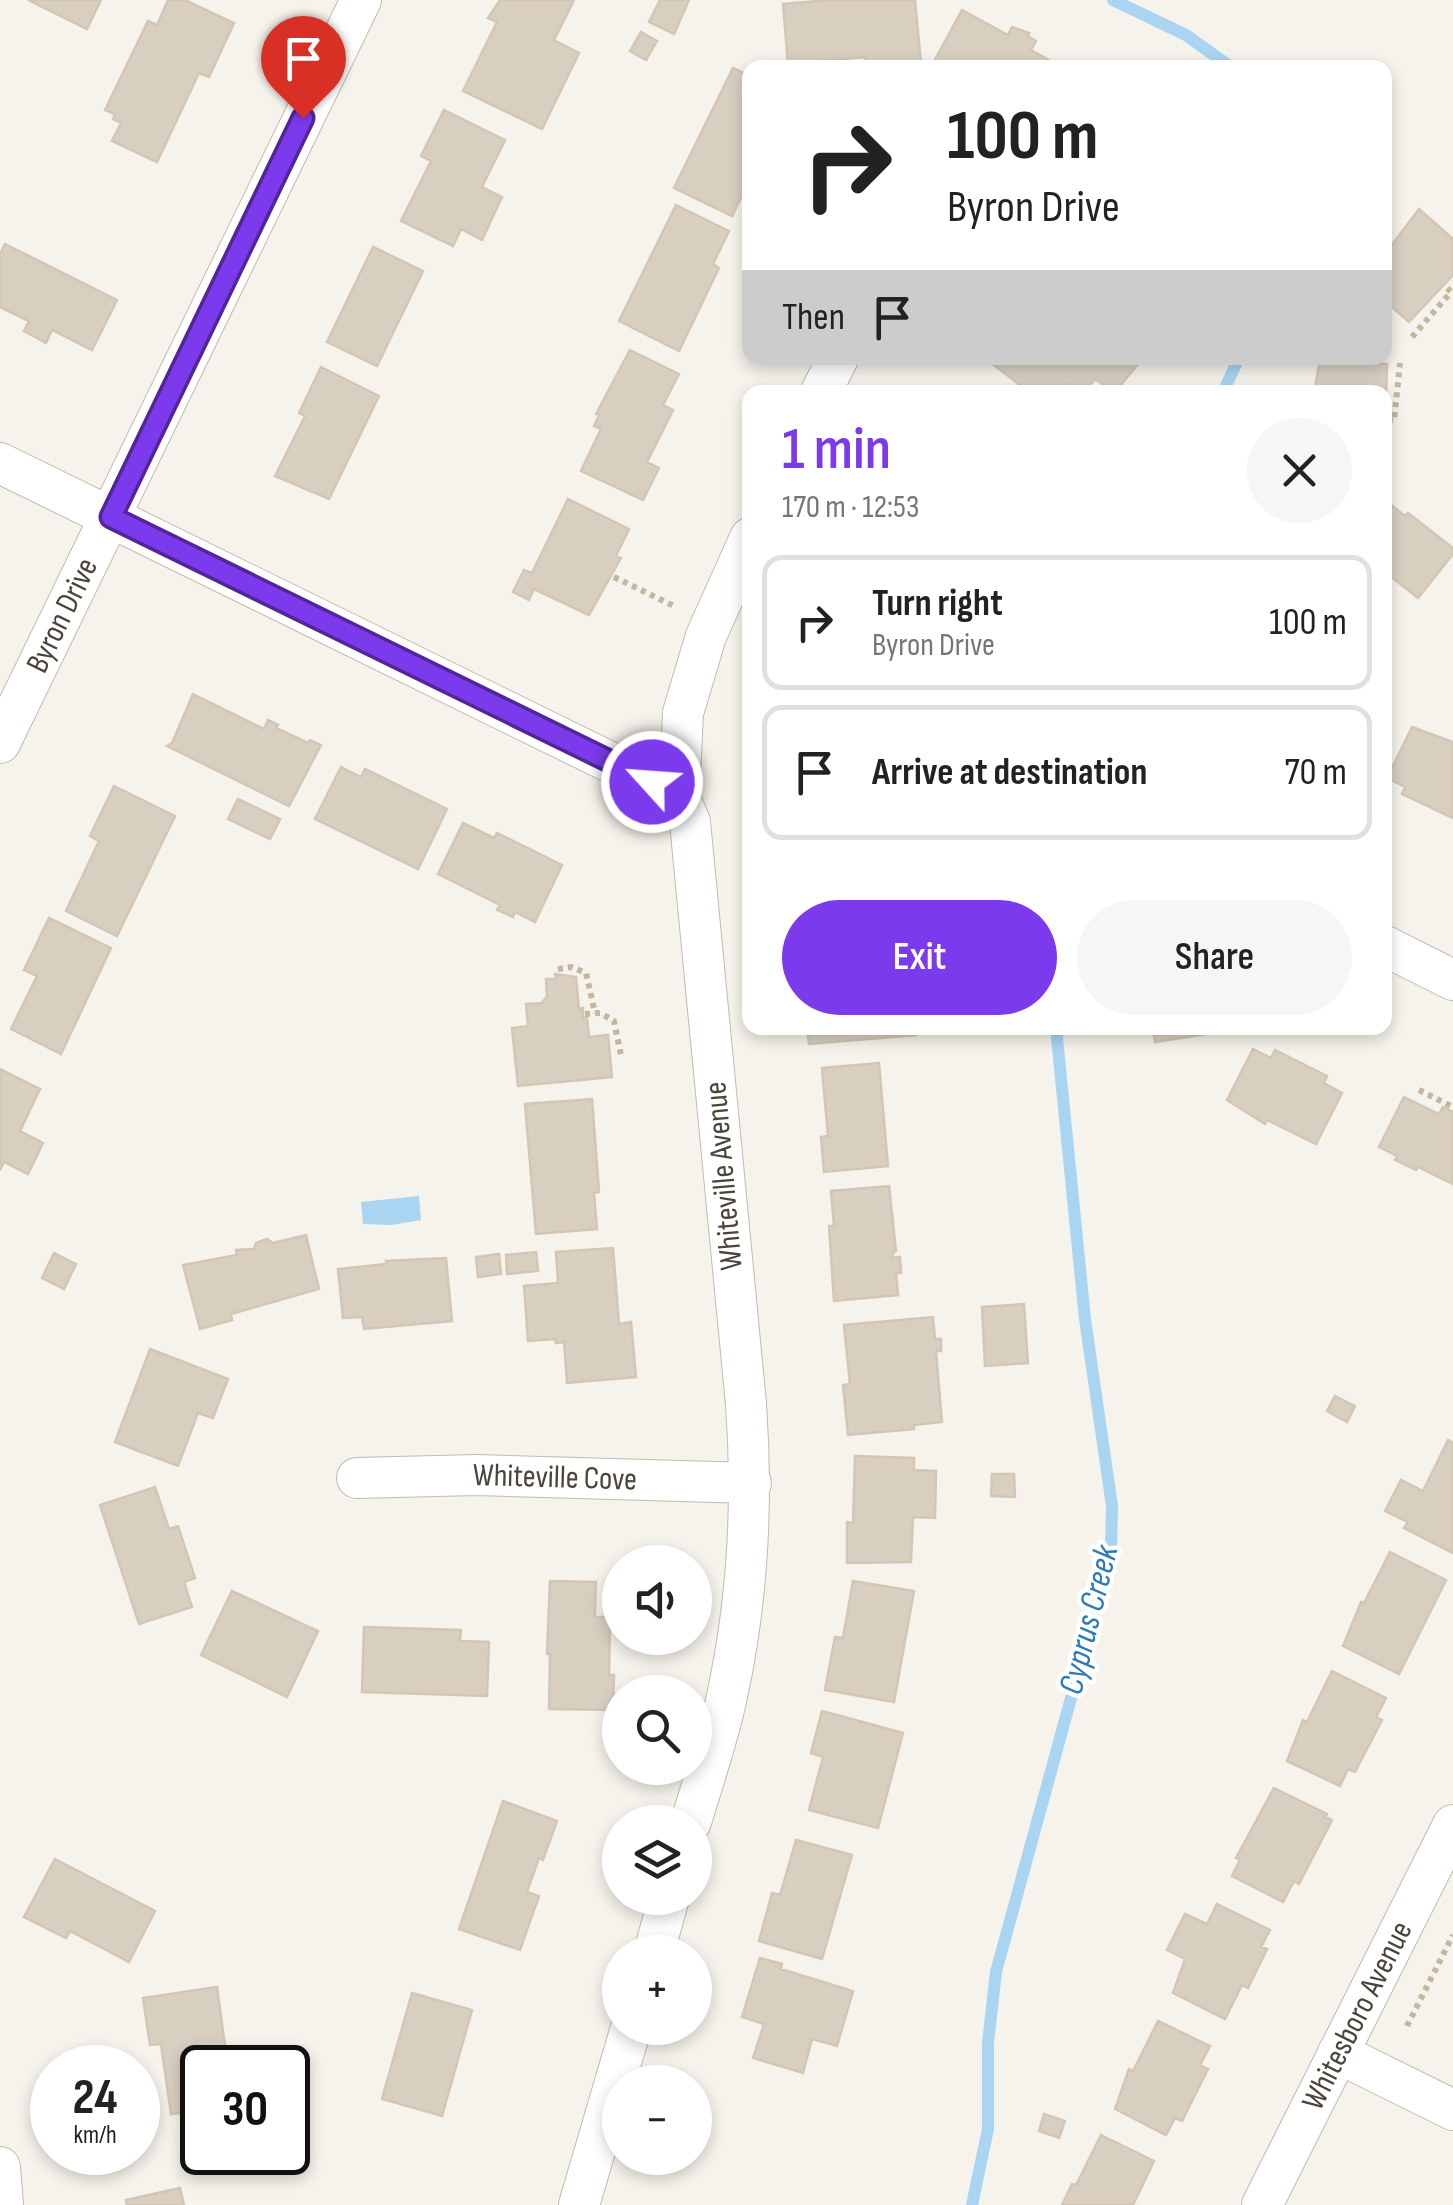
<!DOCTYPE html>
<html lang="en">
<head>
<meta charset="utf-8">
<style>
  body { margin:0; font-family:"Sofia Sans Condensed",sans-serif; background:#f6f6f6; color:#222; height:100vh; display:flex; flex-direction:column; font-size:38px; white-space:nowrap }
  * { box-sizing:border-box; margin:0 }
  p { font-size:32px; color:#767676 }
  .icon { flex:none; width:55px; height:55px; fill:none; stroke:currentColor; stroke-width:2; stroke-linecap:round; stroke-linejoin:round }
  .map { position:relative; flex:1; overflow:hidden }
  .details { position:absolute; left:742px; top:385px; width:650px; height:650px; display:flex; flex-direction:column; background:#fff; border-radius:20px; box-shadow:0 5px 15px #0003 }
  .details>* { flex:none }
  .top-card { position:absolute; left:742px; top:60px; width:650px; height:305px; border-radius:20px; box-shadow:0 5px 15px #0003; background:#fff; color:#222; overflow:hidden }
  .buttons { position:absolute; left:602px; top:1545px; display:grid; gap:20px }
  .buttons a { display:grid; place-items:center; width:110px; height:110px; border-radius:50%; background:#fff; box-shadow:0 5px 15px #0003; font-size:50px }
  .speed { position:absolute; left:30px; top:2045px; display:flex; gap:20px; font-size:50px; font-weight:700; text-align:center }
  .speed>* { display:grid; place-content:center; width:130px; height:130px; border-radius:50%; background:#fff; box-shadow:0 5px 15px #0003; line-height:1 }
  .speed small { font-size:25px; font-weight:400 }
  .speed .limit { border:5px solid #111; border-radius:15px; background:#fff; color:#111 }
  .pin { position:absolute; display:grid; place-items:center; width:85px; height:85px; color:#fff; margin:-102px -42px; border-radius:50% 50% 50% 0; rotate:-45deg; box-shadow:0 0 10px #0007 }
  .pin .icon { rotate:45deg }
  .me { position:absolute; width:110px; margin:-55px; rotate:296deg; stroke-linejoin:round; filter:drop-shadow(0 0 8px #0008) }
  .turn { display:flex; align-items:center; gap:35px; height:210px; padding:0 40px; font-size:45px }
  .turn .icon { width:130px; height:130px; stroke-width:2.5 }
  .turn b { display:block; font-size:70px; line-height:85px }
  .then { display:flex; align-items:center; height:95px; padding:0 40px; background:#0003; gap:20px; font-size:38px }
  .round { display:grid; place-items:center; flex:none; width:105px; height:105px; border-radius:52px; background:#f6f6f6 }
  .summary { display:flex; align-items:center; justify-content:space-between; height:170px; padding:0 40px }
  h1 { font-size:60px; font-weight:600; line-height:75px; color:#7c3aed }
  .primary-button { display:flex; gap:20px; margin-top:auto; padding:20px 40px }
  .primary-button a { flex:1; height:115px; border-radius:60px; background:#7c3aed; color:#fff; font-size:40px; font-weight:600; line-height:115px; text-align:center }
  .primary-button a+a { background:#f6f6f6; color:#222 }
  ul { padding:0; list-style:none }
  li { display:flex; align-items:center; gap:30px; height:135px; margin:0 20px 15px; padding:0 20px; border:5px solid #e0e0e0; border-radius:20px }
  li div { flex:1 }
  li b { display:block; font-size:38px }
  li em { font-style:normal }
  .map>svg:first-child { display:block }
  .water { fill:#a9d4f2 }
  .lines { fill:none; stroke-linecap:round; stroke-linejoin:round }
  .stream { stroke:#a9d4f2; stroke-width:12 }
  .building { fill:#d8cfc1; stroke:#d3c7b4; stroke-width:2.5 }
  .minor-casing { stroke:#c2bbae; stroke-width:42 }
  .path { stroke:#c4b79f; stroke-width:6; stroke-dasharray:5 5; stroke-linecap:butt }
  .minor { stroke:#fff; stroke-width:40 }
  .route-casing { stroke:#51269a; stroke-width:25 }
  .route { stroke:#7c3aed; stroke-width:18 }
  .labels { text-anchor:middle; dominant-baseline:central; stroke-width:9; stroke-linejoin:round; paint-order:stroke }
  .street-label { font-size:32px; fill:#4b4439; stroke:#fff }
  .water-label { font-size:35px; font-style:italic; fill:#2e7ab2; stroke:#fff }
</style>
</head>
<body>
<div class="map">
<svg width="1453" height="2205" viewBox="0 0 1453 2205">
  <rect width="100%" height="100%" fill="#f6f3ec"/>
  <path class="water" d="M 419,1196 L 421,1220 L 391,1225 L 363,1224 L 361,1202 Z"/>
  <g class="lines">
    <path class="stream" d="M 1113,0 L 1186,35 L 1232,68
      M 1223,392 L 1239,358
      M 972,2205 L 988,2129 L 988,2043 L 996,1972 L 1111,1552 L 1112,1506 L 1085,1319 L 1056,1028"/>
  </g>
  <path class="building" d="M 28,0 L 101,0 L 87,29 Z
    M 168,0 L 185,0 L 234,23 L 209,77 L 199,73 L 157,162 L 112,141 L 121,123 L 113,119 L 115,114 L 105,110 L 148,21 L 157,25 Z
    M 500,0 L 574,0 L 554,40 L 579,53 L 542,129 L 463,91 L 497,22 L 488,18 Z
    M 660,0 L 689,0 L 674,34 L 649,22 Z
    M 829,0 L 915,0 L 921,63 L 866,67 L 865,57 L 788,64 L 783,4 Z
    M 962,10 L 1008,35 L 1012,27 L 1029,33 L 1028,36 L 1036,41 L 1031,50 L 1063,68 L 937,68 L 932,65 Z
    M 641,32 L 657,41 L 646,60 L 630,51 Z
    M 733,68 L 750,76 L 750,154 L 747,160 L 750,162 L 750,179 L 732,216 L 674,188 Z
    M 444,110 L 505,140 L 482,187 L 502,197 L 482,240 L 461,229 L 453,246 L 401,221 L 431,161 L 421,156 Z
    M 676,205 L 729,231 L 713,264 L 719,268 L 679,351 L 619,321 Z
    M 1419,209 L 1453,239 L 1453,275 L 1409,322 L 1385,301 L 1385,254 Z
    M 5,244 L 117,300 L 92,350 L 52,330 L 46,343 L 24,331 L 29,321 L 0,307 L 0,254 Z
    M 373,247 L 423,271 L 377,366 L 327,342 Z
    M 630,350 L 679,374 L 663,405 L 673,410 L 647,462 L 659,468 L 643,500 L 581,471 L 601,429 L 594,426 L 599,415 L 596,414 Z
    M 1000,358 L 1143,358 L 1115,392 L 1095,379 L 1084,392 L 1079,392 L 1068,384 L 1062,392 L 1029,392 L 994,365 Z
    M 1320,360 L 1387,364 L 1385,436 L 1385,392 L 1314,392 Z
    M 321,367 L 379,396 L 329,499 L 275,476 L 305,416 L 299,413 Z
    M 568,499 L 629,529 L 616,556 L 621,558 L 589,615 L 534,589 L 529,600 L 513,592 L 524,570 L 532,573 Z
    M 1385,500 L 1405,516 L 1408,513 L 1453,548 L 1453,554 L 1418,598 L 1385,572 Z
    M 193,694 L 264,729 L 268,720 L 278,725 L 276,728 L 308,743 L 310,740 L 321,745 L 289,806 L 167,746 L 172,743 Z
    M 1412,727 L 1453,742 L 1453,818 L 1402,794 L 1405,787 L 1387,778 Z
    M 341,767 L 361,777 L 365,769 L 447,809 L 418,869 L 315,819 Z
    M 114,786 L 175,816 L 117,936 L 66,911 L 99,841 L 90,836 Z
    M 238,799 L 280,819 L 270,839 L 228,819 Z
    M 463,823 L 494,838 L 497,833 L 562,865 L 535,922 L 515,912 L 513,917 L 497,910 L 500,905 L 438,874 Z
    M 49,918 L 111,948 L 61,1054 L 11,1029 L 37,976 L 24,970 Z
    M 555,974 L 576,977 L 579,1009 L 583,1008 L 583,1018 L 587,1017 L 589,1037 L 608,1035 L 612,1077 L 518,1086 L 512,1028 L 528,1026 L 526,1004 L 542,1003 L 547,996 L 546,979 L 556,979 Z
    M 807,1028 L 915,1028 L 916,1035 L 809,1044 Z
    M 1153,1028 L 1212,1028 L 1213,1033 L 1155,1042 Z
    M 1253,1049 L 1271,1058 L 1275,1050 L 1327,1076 L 1324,1083 L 1342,1093 L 1316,1144 L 1267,1120 L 1265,1124 L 1227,1100 Z
    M 879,1063 L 888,1166 L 824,1172 L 821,1137 L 828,1136 L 822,1068 Z
    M 0,1069 L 40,1089 L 20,1131 L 43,1143 L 28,1174 L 4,1162 L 0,1170 Z
    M 1404,1097 L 1439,1114 L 1443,1107 L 1453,1112 L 1453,1184 L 1418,1167 L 1416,1170 L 1395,1160 L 1397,1156 L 1379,1147 Z
    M 592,1099 L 599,1192 L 594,1193 L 597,1229 L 536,1234 L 525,1104 Z
    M 889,1186 L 896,1251 L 893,1252 L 893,1258 L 900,1257 L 901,1273 L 896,1273 L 898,1295 L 834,1301 L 829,1226 L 834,1226 L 831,1191 Z
    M 306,1235 L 319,1289 L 231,1314 L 232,1320 L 200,1329 L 183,1265 L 237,1255 L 236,1250 L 254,1249 L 256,1243 L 267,1239 L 273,1243 Z
    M 613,1248 L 619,1324 L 631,1322 L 636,1377 L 567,1383 L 564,1342 L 556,1343 L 555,1339 L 528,1341 L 524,1286 L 558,1283 L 556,1252 Z
    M 536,1252 L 538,1271 L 507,1274 L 506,1255 Z
    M 54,1253 L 76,1264 L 64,1289 L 42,1278 Z
    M 499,1254 L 501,1274 L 478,1277 L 476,1257 Z
    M 446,1258 L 452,1321 L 364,1329 L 362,1317 L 343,1318 L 338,1269 L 386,1264 L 386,1261 Z
    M 1024,1304 L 1028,1363 L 985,1366 L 982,1307 Z
    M 933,1317 L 935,1339 L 941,1339 L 941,1351 L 936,1351 L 942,1422 L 914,1425 L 914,1429 L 848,1435 L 843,1385 L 850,1384 L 844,1325 Z
    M 150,1349 L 228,1379 L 213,1418 L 198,1413 L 178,1466 L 115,1442 Z
    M 1335,1396 L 1355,1406 L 1347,1422 L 1327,1411 Z
    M 1448,1440 L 1453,1443 L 1453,1553 L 1404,1528 L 1408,1522 L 1385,1511 L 1401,1480 L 1423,1491 Z
    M 855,1456 L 914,1458 L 914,1470 L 936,1471 L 935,1518 L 913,1517 L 911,1562 L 847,1563 L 847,1522 L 853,1523 Z
    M 992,1474 L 1014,1474 L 1015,1497 L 991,1496 Z
    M 155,1487 L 169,1529 L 178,1526 L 195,1578 L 184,1582 L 192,1607 L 139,1624 L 100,1505 Z
    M 1390,1552 L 1446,1580 L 1399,1674 L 1343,1646 L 1361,1602 L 1364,1603 Z
    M 550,1581 L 596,1582 L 595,1617 L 610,1617 L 609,1675 L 614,1675 L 613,1710 L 549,1709 L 550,1654 L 547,1654 Z
    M 853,1581 L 914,1591 L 894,1702 L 825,1690 L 835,1637 L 843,1638 Z
    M 232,1591 L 318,1631 L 287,1697 L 201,1655 Z
    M 364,1627 L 461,1630 L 460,1641 L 489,1642 L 487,1696 L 362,1692 Z
    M 1332,1671 L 1386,1698 L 1376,1717 L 1382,1720 L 1355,1772 L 1348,1769 L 1340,1786 L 1287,1761 L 1303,1720 L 1307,1722 Z
    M 822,1711 L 903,1733 L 878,1828 L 809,1810 L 823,1757 L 811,1753 Z
    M 1274,1788 L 1327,1814 L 1325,1817 L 1332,1820 L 1299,1884 L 1294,1881 L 1283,1902 L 1232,1876 L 1240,1860 L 1236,1858 Z
    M 503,1801 L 557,1821 L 543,1860 L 539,1858 L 527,1892 L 539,1896 L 520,1950 L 459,1929 Z
    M 796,1840 L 852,1855 L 822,1959 L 759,1941 L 772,1893 L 780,1895 Z
    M 55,1859 L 155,1911 L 129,1962 L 70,1931 L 66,1938 L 24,1917 Z
    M 1217,1904 L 1270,1930 L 1261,1947 L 1267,1949 L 1248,1988 L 1242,1985 L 1225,2019 L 1173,1993 L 1185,1959 L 1167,1950 L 1185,1914 L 1207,1924 Z
    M 760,1958 L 782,1964 L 781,1969 L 853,1991 L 837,2046 L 812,2039 L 803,2073 L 753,2058 L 764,2024 L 742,2017 Z
    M 217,1987 L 228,2068 L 202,2068 L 202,2110 L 171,2114 L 161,2044 L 150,2045 L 143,1998 Z
    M 412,1993 L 472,2010 L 442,2116 L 382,2099 Z
    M 1158,2021 L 1210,2046 L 1200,2065 L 1208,2069 L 1182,2121 L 1175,2118 L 1166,2135 L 1115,2109 L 1129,2069 L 1133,2071 Z
    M 1044,2114 L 1065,2121 L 1059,2138 L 1039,2131 Z
    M 1101,2135 L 1154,2161 L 1133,2205 L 1062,2205 L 1072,2184 L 1076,2185 Z
    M 180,2188 L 184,2205 L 127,2205 L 126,2200 Z"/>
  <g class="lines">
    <defs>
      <g id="minor">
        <path d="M 821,392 L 838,358"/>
        <path d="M 0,463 L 679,796"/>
        <path id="s1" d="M 0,743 L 361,0"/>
        <path d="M 1385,946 L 1453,980"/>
        <path id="s2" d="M 357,1478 L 476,1475 L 751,1483"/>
        <path d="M 691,1822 C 703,1781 718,1739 727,1696 C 748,1600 753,1502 746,1404 L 690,822 L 679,796 L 683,713 L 706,636 L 750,538"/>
        <path d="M 654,1952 L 669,1898"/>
        <path d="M 1338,2053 L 1453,2110"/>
        <path d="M 0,2167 L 3,2205"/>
        <path d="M 579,2205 L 631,2028"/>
        <path id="s3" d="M 1262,2205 L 1453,1825"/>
      </g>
    </defs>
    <use href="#minor" class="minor-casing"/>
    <path class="path" d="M 1412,337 L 1451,292 L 1446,287
      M 1388,420 L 1394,421 L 1400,363
      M 614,577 L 676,607
      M 558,969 L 571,967 L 586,973 L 595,1013
      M 585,1014 L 600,1013 L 614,1021 L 621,1055
      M 1419,1090 L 1451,1106
      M 1407,2026 L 1453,1935"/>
    <use href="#minor" class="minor"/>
  </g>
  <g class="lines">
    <defs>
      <path id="route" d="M 303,118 L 111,517 L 652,782"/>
    </defs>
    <use href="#route" class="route-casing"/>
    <use href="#route" class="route"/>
  </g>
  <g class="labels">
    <g class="street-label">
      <text stroke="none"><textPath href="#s1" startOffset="142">Byron Drive</textPath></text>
      <text transform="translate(724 1176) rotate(-95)">Whiteville Avenue</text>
      <text stroke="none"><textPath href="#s2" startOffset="198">Whiteville Cove</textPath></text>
      <text stroke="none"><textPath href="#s3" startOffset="212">Whitesboro Avenue</textPath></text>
    </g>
    <g class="water-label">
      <text transform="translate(1089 1620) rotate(-76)">Cyprus Creek</text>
    </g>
  </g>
</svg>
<div class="buttons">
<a><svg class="icon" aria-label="sound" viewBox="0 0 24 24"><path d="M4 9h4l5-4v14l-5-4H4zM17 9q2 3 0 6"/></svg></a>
<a><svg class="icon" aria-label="search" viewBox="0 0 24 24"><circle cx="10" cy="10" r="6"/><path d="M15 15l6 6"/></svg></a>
<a><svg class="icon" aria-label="layers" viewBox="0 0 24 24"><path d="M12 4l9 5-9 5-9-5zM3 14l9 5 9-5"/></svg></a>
<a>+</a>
<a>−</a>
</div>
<div class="speed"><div>24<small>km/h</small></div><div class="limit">30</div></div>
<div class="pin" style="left:303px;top:118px;background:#d93025"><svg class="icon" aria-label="arrive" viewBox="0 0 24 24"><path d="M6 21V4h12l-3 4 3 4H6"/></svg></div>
<svg class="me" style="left:652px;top:782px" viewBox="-20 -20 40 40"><circle r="17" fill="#7c3aed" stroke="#fff" stroke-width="3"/><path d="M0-11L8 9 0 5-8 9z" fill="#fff"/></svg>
<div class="top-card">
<div class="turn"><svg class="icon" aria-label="right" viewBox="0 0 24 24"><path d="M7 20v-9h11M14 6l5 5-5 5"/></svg><div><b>100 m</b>Byron Drive</div></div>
<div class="then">Then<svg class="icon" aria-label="arrive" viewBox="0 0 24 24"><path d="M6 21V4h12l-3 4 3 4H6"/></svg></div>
</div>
<section class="details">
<div class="summary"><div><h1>1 min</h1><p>170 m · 12:53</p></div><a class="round"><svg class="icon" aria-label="close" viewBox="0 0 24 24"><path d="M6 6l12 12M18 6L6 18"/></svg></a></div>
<ul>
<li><svg class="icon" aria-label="right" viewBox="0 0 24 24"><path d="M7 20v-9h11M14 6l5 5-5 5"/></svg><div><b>Turn right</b><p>Byron Drive</p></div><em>100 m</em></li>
<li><svg class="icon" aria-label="arrive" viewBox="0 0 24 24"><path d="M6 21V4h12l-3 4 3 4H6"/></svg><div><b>Arrive at destination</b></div><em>70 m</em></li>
</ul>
<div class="primary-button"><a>Exit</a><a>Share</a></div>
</section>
</div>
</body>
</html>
